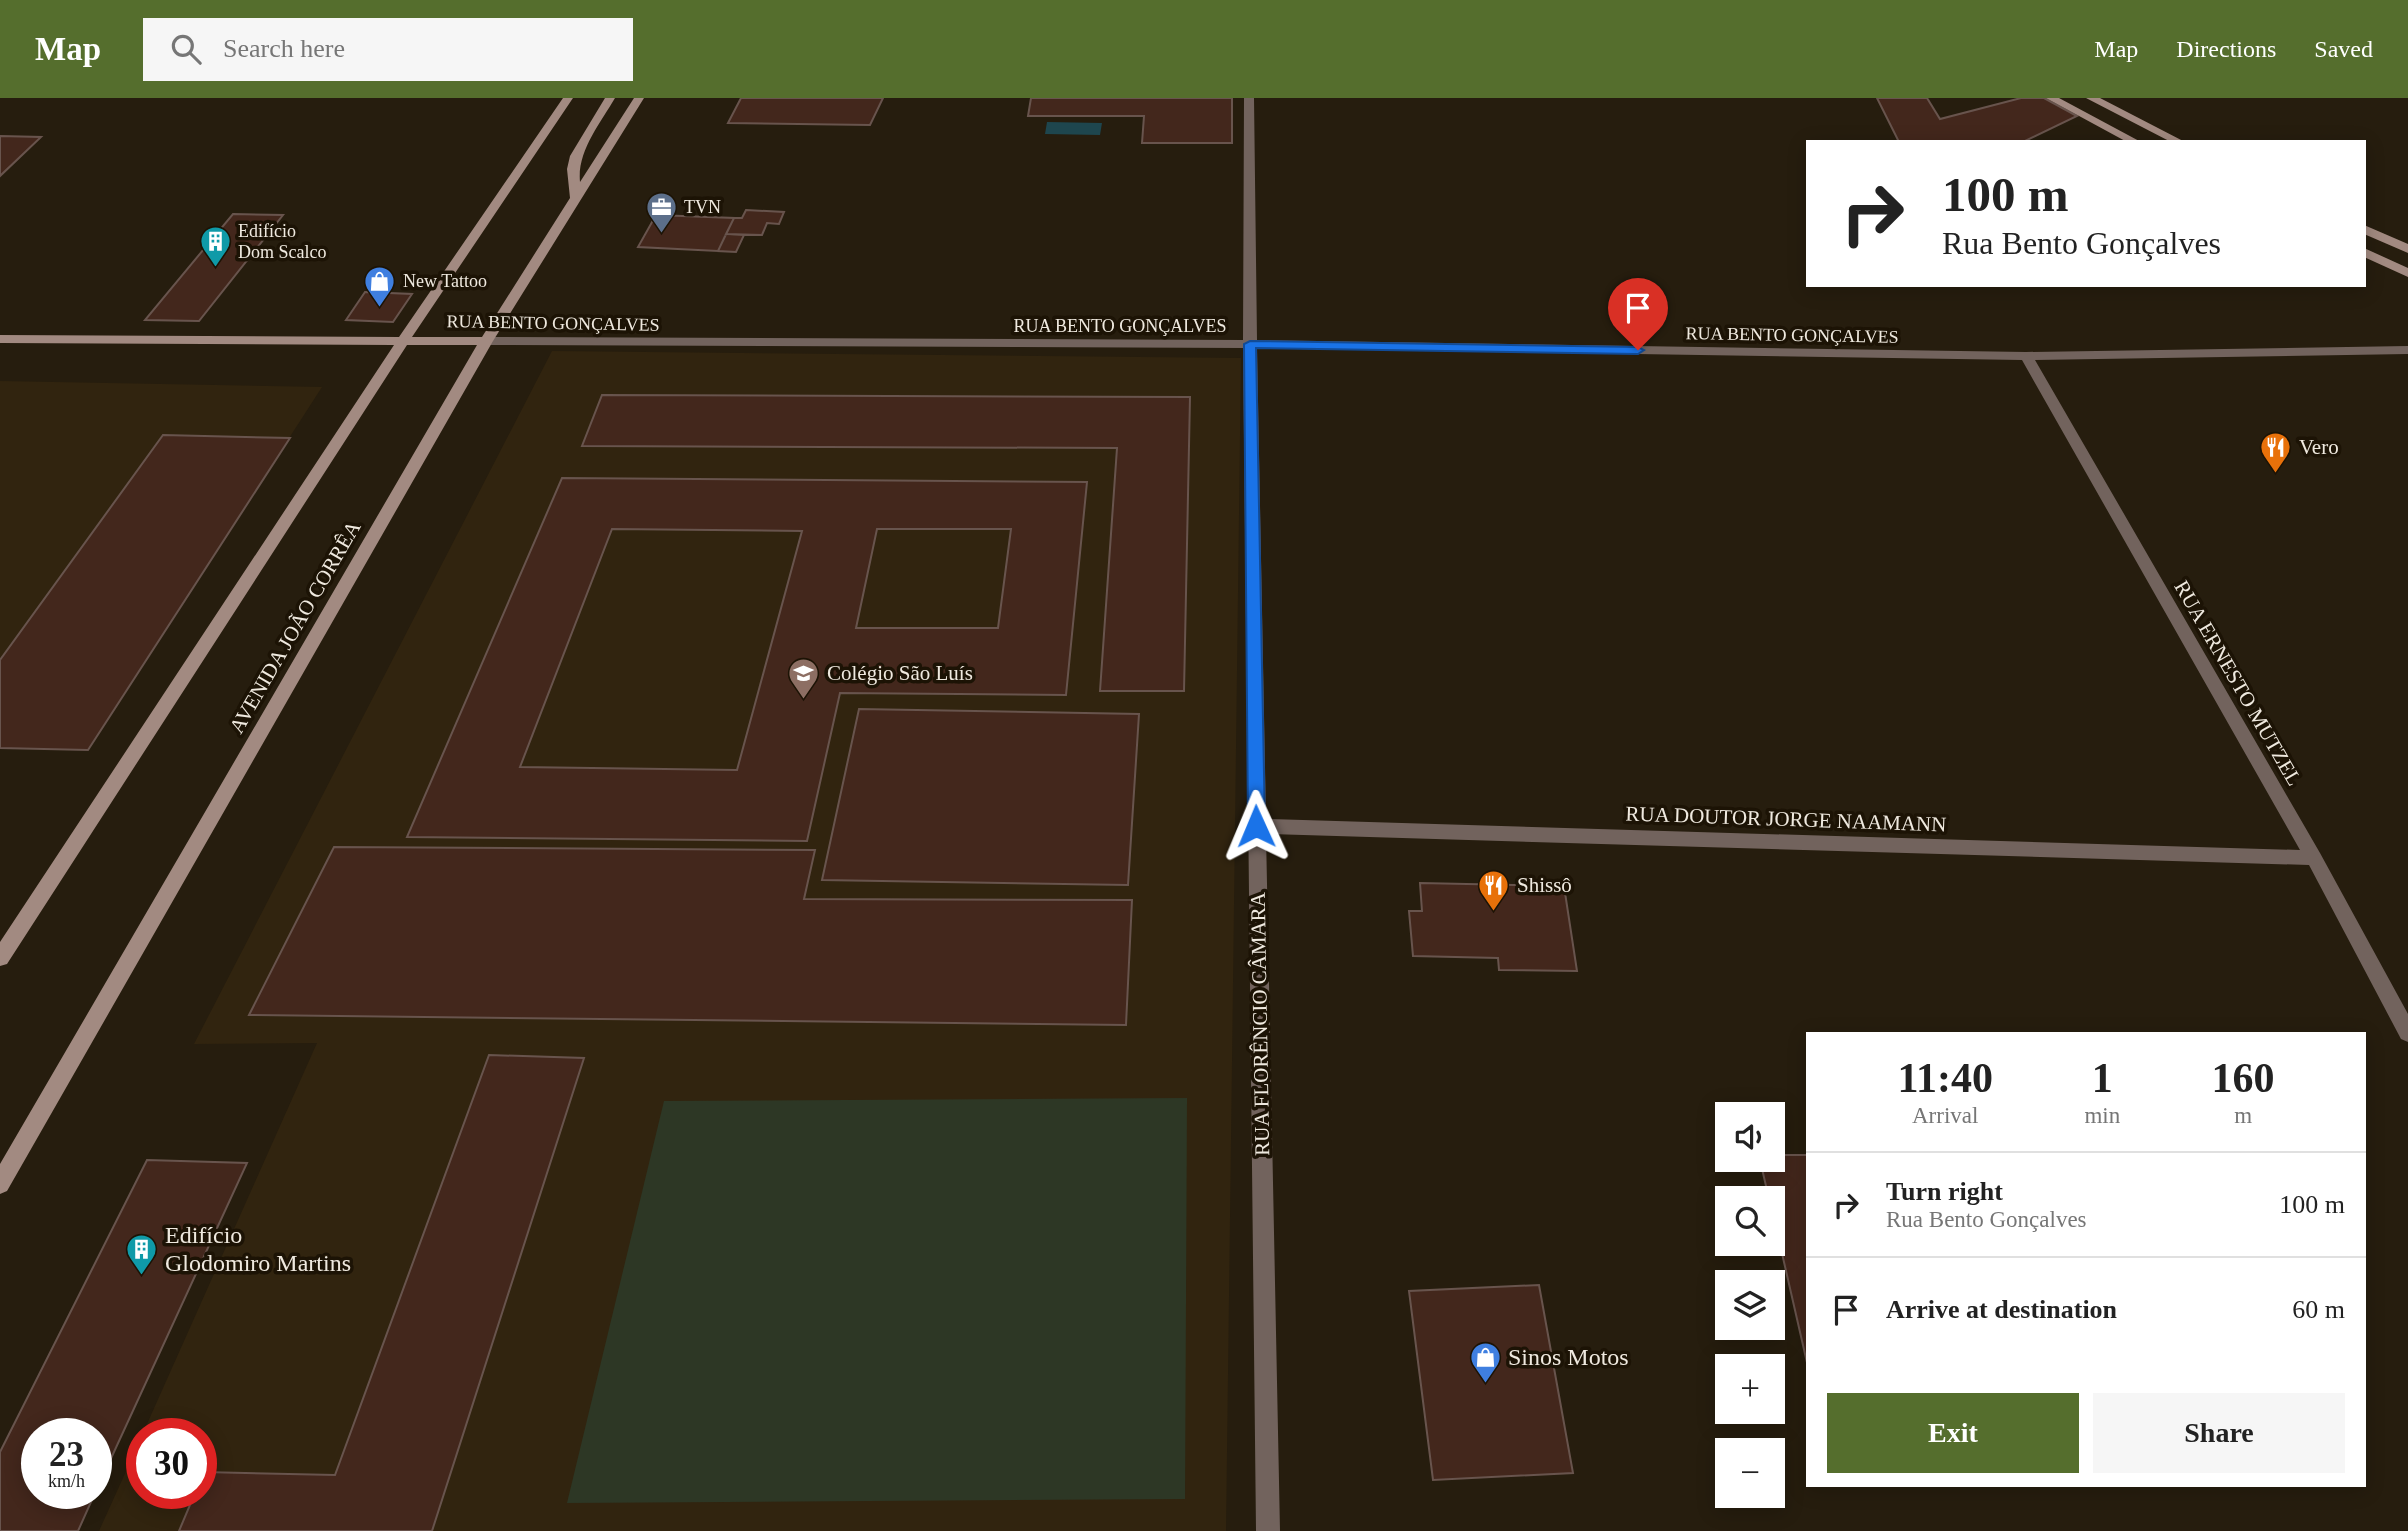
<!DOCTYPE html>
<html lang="en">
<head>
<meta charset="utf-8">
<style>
  body { margin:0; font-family:Georgia,serif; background:#f6f6f6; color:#222; height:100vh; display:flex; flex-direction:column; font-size:26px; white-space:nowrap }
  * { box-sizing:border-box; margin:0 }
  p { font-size:23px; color:#767676 }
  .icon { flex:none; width:38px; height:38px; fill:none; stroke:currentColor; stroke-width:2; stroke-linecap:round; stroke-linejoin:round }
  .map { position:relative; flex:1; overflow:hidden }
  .side { position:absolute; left:1806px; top:934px; width:560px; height:455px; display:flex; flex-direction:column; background:#fff; border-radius:0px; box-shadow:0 4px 18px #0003 }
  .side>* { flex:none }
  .guide { position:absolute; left:1806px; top:42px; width:560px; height:147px; border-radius:0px; box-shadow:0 4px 18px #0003; background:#fff; color:#222; overflow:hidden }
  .tools { position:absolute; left:1715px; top:1004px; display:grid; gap:14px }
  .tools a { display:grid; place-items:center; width:70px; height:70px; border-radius:0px; background:#fff; box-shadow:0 4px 18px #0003; font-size:35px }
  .speed { position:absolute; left:21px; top:1320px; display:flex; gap:14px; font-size:35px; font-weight:700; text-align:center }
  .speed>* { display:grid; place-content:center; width:91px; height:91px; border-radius:50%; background:#fff; box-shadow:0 4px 18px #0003; line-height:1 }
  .speed small { font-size:18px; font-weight:400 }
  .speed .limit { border:10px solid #d22; background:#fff; color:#111 }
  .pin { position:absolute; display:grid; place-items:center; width:60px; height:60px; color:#fff; margin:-72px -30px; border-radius:50% 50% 50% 0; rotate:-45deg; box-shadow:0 0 7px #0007 }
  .pin .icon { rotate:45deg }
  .me { position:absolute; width:77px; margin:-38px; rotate:359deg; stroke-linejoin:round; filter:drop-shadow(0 0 5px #0008) }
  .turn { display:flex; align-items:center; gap:24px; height:147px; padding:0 21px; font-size:32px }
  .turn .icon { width:91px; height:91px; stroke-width:2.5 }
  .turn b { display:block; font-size:49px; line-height:60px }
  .eta { display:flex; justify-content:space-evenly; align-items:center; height:119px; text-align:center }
  .eta b { font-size:42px; font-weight:800; line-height:49px }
  .button { display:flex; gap:14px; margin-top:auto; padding:14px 21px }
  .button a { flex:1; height:80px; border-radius:0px; background:#556e2d; color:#fff; font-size:28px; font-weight:800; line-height:80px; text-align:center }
  .button a+a { background:#f6f6f6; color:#222 }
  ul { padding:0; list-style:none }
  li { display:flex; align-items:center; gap:21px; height:105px; padding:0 21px; border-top:2px solid #e0e0e0 }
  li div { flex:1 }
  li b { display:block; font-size:26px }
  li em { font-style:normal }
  header { display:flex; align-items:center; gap:42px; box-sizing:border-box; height:98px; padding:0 35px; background:#556e2d; color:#fff }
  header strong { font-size:33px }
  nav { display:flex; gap:38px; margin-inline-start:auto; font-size:24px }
  .search { width:490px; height:63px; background:#f6f6f6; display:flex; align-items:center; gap:18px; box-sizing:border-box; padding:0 24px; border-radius:0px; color:#767676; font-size:26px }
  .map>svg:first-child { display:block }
  .built { fill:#31240f }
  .green { fill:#2d3725 }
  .water { fill:#1e464e }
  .building { fill:#43271c; stroke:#68544d; stroke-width:2; fill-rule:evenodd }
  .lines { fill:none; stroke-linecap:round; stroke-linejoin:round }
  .street { fill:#72635d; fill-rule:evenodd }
  .secondary { fill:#a28a81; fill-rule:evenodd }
  .route { fill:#1a73e8; stroke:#114b97; stroke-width:2 }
  .labels { text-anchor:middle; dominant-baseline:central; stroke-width:7; stroke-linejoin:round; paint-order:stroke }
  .far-poi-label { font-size:18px; fill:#efe9df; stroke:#1c1305; text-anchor:start }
  .far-street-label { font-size:18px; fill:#efe9df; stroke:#1c1305 }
  .poi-label { font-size:21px; fill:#efe9df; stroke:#1c1305; text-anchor:start }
  .street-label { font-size:21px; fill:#efe9df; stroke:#1c1305 }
  .near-poi-label { font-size:24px; fill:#efe9df; stroke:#1c1305; text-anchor:start }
</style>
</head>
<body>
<header>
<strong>Map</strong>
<div class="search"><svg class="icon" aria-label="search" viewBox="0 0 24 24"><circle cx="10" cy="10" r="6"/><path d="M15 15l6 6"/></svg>Search here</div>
<nav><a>Map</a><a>Directions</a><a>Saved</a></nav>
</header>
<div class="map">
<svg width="2408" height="1433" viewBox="0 0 2408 1433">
  <rect width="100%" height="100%" fill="#261d0e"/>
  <path class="built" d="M 552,253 L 1241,260 L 1226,1433 L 99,1433 L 142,1338 L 142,1395 L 201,1395 L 201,1335 L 143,1335 L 317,945 L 194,946 Z
    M 0,283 L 322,289 L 88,652 L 0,650 Z"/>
  <path class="green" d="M 1187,1000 L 1185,1401 L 567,1405 L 664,1003 Z"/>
  <path class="water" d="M 1047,24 L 1102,25 L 1100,37 L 1045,36 Z"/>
  <path class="building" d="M 741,0 L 883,0 L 870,27 L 728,25 Z
    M 1031,0 L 1232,0 L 1232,45 L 1142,45 L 1144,18 L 1028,18 Z
    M 1877,0 L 1927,0 L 1940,21 L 2021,0 L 2044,0 L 2077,18 L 2023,44 L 1899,44 Z
    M 0,38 L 41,39 L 0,78 Z
    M 746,112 L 784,114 L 779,126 L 767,125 L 762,137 L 726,136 L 734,120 L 742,120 Z
    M 233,116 L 283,117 L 199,223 L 145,222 Z
    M 656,117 L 734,120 L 718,153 L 638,149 Z
    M 726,136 L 744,137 L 736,154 L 718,153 Z
    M 365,194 L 412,196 L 393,224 L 346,222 Z
    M 602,297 L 1190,299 L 1184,593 L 1100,593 L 1117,350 L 582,348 Z
    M 163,337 L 290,340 L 88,652 L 0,650 L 0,562 Z
    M 562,380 L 1087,384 L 1066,597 L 840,595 L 807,743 L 407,739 ZM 612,431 L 802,433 L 737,672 L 520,669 ZM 877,431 L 1011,431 L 998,530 L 856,530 Z
    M 859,611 L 1139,616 L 1128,787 L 822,782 Z
    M 334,749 L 815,752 L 804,801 L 1132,802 L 1126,927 L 249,917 Z
    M 1420,785 L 1564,788 L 1577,873 L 1499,872 L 1498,860 L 1413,858 L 1409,813 L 1422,813 Z
    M 489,957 L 584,960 L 432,1433 L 179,1433 L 195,1395 L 201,1395 L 204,1374 L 335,1377 Z
    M 1773,1057 L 1808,1057 L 1808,1269 L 1773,1116 L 1773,1101 L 1769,1101 L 1760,1062 L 1773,1062 Z
    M 147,1062 L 247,1065 L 96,1393 L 96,1335 L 37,1335 L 37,1395 L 95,1395 L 78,1433 L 0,1433 L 0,1354 Z
    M 1539,1187 L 1573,1375 L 1433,1382 L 1409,1193 Z"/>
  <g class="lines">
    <path class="street" d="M 1244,0 L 1254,0 L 1257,242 L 2026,254 L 2408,248 L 2408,256 L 2035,262 L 2320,755 L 2408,916 L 2408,944 L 2401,941 L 2309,767 L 1266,736 L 1280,1433 L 1256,1433 L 1243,250 L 486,247 L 479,243 L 486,239 L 1243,242 ZM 1257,250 L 2022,262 L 2300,752 L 1266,721 Z"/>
    <path class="secondary" d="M 563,0 L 573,0 L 412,239 L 482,239 L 570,100 L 567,71 L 570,58 L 605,0 L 615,0 C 600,26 577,53 580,84 L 634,0 L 644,0 L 493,243 L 7,1093 L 0,1096 L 0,1066 L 477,247 L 407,247 L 7,866 L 0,868 L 0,844 L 394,247 L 0,245 L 0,237 L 399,239 Z
      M 2046,0 L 2059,0 L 2141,44 L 2127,44 Z
      M 2086,0 L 2100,0 L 2185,44 L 2171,44 Z
      M 2364,127 L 2408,146 L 2408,155 L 2364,136 Z
      M 2364,150 L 2408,170 L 2408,179 L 2364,159 Z"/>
  </g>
  <path class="route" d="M 1250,243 L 1638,249 L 1644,252 L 1638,256 L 1256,250 L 1265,728 L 1262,732 L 1251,732 L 1248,728 L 1244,246 Z"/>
  <defs>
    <symbol id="office-pin" viewBox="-11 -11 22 30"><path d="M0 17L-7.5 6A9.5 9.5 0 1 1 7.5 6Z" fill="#5c6f8a" stroke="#1c1305"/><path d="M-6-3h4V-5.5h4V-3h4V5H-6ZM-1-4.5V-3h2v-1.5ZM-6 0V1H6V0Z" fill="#fff"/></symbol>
    <symbol id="building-pin" viewBox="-11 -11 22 30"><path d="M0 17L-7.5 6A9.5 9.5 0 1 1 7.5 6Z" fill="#0f9aa8" stroke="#1c1305"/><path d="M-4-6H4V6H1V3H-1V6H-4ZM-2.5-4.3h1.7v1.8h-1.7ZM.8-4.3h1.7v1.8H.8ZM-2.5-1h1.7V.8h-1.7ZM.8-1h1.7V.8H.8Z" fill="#fff"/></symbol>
    <symbol id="shop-pin" viewBox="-11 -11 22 30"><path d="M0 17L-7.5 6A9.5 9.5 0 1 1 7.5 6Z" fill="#3f7fe0" stroke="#1c1305"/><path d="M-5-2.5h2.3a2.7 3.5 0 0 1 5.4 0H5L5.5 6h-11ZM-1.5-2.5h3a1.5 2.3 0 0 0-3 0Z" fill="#fff"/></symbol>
    <symbol id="restaurant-pin" viewBox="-11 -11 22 30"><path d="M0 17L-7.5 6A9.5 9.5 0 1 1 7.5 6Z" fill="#e8710a" stroke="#1c1305"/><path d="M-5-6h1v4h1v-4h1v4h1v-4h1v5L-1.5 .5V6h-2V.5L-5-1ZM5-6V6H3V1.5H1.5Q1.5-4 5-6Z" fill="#fff"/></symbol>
    <symbol id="school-pin" viewBox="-11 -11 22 30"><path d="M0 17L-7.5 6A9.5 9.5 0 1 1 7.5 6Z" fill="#8d6e63" stroke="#1c1305"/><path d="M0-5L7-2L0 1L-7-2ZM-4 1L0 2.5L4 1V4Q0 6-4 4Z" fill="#fff"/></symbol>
  </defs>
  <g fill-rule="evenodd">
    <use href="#office-pin" x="644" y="92" width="35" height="47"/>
    <use href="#building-pin" x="198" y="126" width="35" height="47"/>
    <use href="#shop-pin" x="362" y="166" width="35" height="47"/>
    <use href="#restaurant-pin" x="2258" y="332" width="35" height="47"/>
    <use href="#school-pin" x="786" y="558" width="35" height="47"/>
    <use href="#restaurant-pin" x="1476" y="770" width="35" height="47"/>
    <use href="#building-pin" x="124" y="1134" width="35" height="47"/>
    <use href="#shop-pin" x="1468" y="1242" width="35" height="47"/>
  </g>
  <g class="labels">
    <g class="far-poi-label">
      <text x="684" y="109">TVN</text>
      <text x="238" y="133">Edifício<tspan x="238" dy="21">Dom Scalco</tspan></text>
      <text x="403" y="183">New Tattoo</text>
    </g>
    <g class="far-street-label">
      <text transform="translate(553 225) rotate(1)">RUA BENTO GONÇALVES</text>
      <text x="1120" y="228">RUA BENTO GONÇALVES</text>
      <text transform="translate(1792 237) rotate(1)">RUA BENTO GONÇALVES</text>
    </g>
    <g class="poi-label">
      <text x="2299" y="349">Vero</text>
      <text x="827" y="575">Colégio São Luís</text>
      <text x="1517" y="787">Shissô</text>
    </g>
    <g class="street-label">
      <text transform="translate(295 529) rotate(-60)">AVENIDA JOÃO CORRÊA</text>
      <text transform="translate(2238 585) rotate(60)">RUA ERNESTO MUTZEL</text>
      <text transform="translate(1786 721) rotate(2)">RUA DOUTOR JORGE NAAMANN</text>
      <text transform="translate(1260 926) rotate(-91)">RUA FLORÊNCIO CÂMARA</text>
    </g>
    <g class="near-poi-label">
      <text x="165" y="1137">Edifício<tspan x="165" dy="28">Glodomiro Martins</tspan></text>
      <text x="1508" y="1259">Sinos Motos</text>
    </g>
  </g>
</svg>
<div class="tools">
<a><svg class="icon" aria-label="sound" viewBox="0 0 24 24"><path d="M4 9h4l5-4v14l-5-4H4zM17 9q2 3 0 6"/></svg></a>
<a><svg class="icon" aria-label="search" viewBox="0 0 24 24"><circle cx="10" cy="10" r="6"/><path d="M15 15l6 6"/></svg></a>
<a><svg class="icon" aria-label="layers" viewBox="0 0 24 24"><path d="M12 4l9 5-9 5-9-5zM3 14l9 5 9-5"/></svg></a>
<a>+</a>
<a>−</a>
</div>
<div class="speed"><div>23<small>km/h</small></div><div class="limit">30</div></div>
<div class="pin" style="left:1638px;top:252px;background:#d93025"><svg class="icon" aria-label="arrive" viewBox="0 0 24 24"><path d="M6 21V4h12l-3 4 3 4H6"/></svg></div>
<svg class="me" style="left:1256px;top:728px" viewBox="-20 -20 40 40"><path d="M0-17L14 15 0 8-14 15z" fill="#1a73e8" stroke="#fff" stroke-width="4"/></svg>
<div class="guide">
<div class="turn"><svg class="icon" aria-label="right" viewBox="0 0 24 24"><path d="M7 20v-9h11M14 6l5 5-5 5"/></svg><div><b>100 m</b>Rua Bento Gonçalves</div></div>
</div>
<section class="side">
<div class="eta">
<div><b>11:40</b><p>Arrival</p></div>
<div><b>1</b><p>min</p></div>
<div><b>160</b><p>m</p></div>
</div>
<ul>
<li><svg class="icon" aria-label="right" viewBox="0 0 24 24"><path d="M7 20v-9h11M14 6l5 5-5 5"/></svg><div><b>Turn right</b><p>Rua Bento Gonçalves</p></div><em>100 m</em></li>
<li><svg class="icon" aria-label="arrive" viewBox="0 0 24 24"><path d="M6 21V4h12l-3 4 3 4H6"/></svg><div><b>Arrive at destination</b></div><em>60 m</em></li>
</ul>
<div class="button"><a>Exit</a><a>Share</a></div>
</section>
</div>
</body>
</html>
